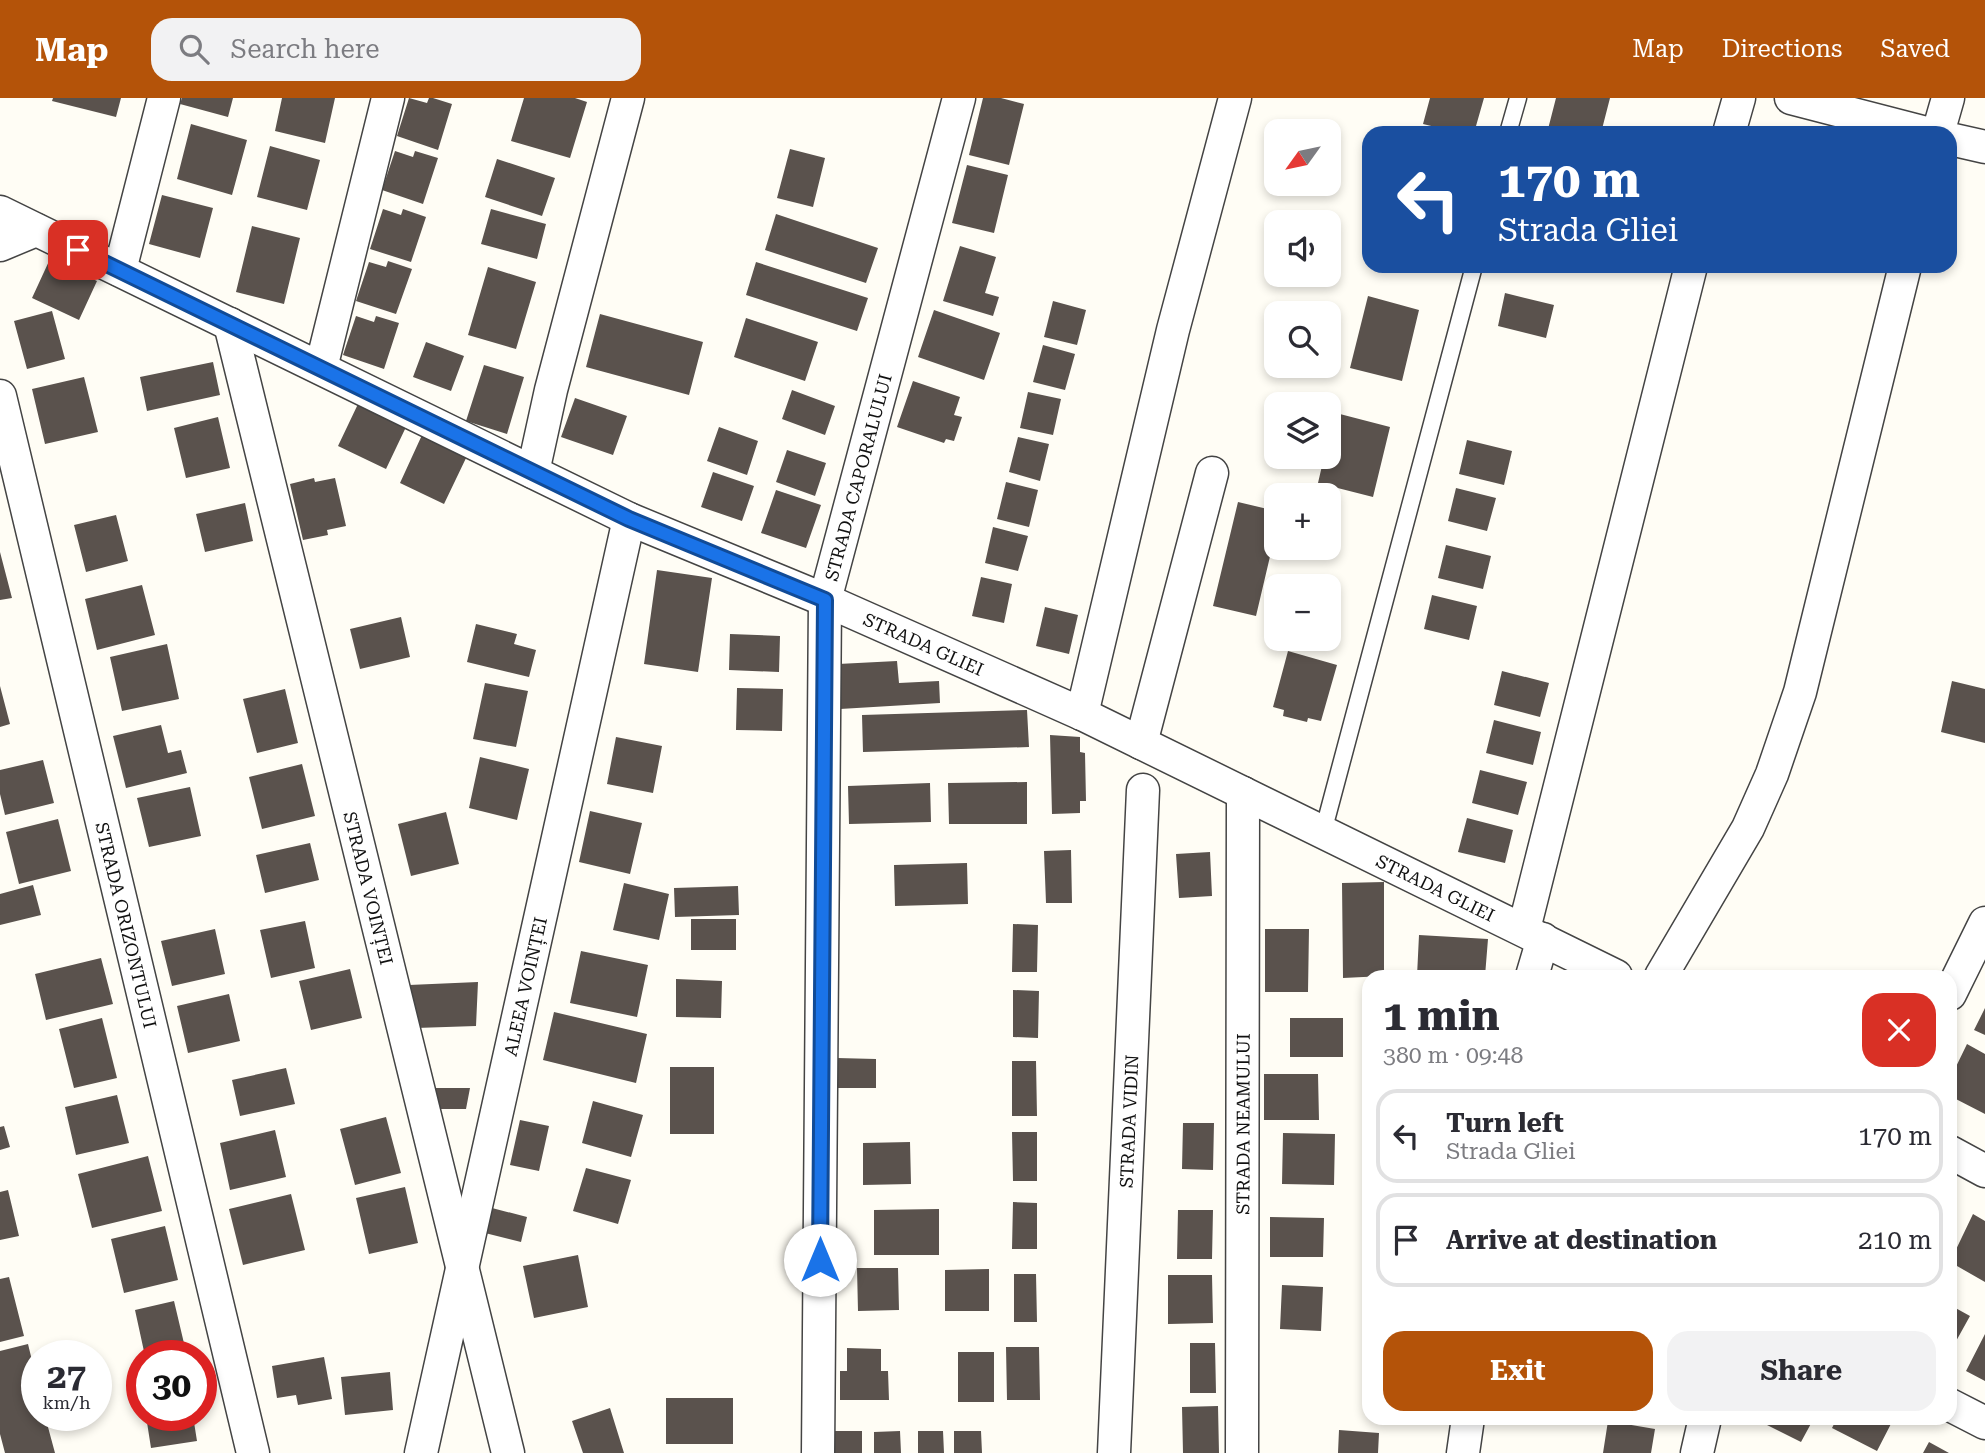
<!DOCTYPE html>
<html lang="en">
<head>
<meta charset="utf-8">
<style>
  body { margin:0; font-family:"Roboto Serif",serif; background:#f2f2f3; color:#2b2b33; height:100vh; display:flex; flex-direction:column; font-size:26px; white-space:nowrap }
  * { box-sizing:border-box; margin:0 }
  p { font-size:23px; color:#7c7c81 }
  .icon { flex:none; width:38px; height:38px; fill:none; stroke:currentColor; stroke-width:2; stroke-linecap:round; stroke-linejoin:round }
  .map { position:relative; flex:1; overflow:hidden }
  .details { position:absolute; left:1362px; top:872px; width:595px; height:455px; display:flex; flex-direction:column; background:#fff; border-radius:21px; box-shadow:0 4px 10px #0003 }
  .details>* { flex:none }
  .hud { position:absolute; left:1362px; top:28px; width:595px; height:147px; border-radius:21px; box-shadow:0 4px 10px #0003; background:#1a4fa0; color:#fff; overflow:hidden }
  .needle { width:46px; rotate:237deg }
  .buttons { position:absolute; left:1264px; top:21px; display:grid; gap:14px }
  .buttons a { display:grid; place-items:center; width:77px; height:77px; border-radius:14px; background:#fff; box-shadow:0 4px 10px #0003; font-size:35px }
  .speed { position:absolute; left:21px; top:1242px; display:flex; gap:14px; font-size:35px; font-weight:700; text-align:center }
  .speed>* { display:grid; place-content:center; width:91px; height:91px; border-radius:50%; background:#fff; box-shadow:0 4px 10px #0003; line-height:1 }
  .speed small { font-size:18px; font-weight:400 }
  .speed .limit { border:10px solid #d22; background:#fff; color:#111 }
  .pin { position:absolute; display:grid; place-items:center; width:60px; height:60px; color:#fff; margin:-30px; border-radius:14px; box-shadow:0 4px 10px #0006 }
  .me { position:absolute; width:77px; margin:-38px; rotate:0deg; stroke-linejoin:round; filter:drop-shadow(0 0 5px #0008) }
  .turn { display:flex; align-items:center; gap:24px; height:147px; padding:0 21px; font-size:32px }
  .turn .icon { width:91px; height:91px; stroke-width:2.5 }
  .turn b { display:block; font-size:49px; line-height:60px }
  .round { display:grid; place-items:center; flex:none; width:74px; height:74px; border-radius:21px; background:#f2f2f3 }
  .summary { display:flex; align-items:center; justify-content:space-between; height:119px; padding:0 21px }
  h1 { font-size:42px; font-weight:700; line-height:52px }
  .cta { display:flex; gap:14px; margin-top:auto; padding:14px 21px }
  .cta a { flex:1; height:80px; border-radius:21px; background:#b45309; color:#fff; font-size:28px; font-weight:700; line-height:80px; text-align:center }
  .cta a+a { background:#f2f2f3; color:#2b2b33 }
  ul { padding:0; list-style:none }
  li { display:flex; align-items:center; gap:21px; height:94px; margin:0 14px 10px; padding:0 7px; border:4px solid #e1e1e2; border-radius:21px }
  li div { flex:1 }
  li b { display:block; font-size:26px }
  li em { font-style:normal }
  header { display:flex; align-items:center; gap:42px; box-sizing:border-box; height:98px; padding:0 35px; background:#b45309; color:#fff }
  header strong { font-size:33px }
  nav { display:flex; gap:38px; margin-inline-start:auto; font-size:24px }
  .search { width:490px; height:63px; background:#f2f2f3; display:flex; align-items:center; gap:18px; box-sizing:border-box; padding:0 24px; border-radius:21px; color:#7c7c81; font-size:26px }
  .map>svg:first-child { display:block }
  .building { fill:#5a524d }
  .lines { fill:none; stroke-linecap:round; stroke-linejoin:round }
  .service-casing { stroke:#444; stroke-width:19 }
  .minor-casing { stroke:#444; stroke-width:35 }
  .service { stroke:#fff; stroke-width:16 }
  .minor { stroke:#fff; stroke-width:32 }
  .route-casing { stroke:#114b97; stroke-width:18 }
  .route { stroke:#1a73e8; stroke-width:12 }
  .labels { text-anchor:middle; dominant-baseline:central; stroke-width:7; stroke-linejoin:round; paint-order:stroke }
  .street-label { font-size:18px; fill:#111; stroke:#fff }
</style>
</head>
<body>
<header>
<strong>Map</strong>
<div class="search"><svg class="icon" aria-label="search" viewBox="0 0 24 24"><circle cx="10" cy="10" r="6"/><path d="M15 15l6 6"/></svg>Search here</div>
<nav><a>Map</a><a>Directions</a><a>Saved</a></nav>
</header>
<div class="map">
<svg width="1985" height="1355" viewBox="0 0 1985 1355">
  <rect width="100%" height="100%" fill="#fffdf5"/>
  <path class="building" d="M 53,0 L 121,0 L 116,19 L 52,3 Z
    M 182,0 L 233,0 L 228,19 L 180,6 Z
    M 282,0 L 335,0 L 325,45 L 275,33 Z
    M 409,0 L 427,5 L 429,0 L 433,0 L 452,6 L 438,52 L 397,38 Z
    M 524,0 L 575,0 L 587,4 L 570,60 L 511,43 Z
    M 983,0 L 1001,0 L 1024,6 L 1009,67 L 969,57 Z
    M 1430,0 L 1484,0 L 1474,35 L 1460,35 L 1423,26 Z
    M 1556,0 L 1610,0 L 1601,35 L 1547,35 Z
    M 191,26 L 247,42 L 232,97 L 177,81 Z
    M 270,48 L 320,62 L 307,112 L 257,99 Z
    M 790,51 L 825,60 L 813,109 L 777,100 Z
    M 395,53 L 413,59 L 415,53 L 438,60 L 423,106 L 382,92 Z
    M 497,61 L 555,80 L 542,118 L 485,99 Z
    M 967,67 L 1008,77 L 994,135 L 952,125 Z
    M 162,97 L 213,110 L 200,160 L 149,146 Z
    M 383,111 L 401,117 L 403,111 L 426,119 L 411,164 L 370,151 Z
    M 491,111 L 546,126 L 537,161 L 481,146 Z
    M 776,116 L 878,150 L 866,185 L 765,152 Z
    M 252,128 L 300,140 L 284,206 L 236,194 Z
    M 960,148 L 996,159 L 985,195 L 999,199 L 993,218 L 943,203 Z
    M 50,161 L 97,183 L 79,222 L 32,200 Z
    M 388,163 L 412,171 L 396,216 L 356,203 L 369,164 L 386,169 Z
    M 756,164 L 868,200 L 857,233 L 746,197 Z
    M 488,169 L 536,184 L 516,251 L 468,237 Z
    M 1505,195 L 1554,207 L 1546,240 L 1498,228 Z
    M 1368,198 L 1419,212 L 1402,283 L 1350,270 Z
    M 1053,203 L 1086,212 L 1077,247 L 1044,239 Z
    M 934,212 L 1000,235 L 984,282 L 918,259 Z
    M 52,213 L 65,261 L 27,271 L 14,223 Z
    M 600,216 L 703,244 L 689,297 L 586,269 Z
    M 356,218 L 374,224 L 376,218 L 399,225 L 384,271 L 343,257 Z
    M 746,220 L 818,244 L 805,283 L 734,259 Z
    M 426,244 L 464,258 L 451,293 L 413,279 Z
    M 1043,247 L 1075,256 L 1065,292 L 1033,284 Z
    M 213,264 L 220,297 L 147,313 L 140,279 Z
    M 484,267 L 524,279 L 507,336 L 466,323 Z
    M 84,279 L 98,334 L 45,346 L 32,291 Z
    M 913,283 L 960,299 L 954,317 L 962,319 L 954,343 L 946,341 L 944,345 L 897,329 Z
    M 792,292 L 835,308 L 825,337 L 782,321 Z
    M 1028,294 L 1061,301 L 1053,337 L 1020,330 Z
    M 575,300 L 627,318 L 613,357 L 561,339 Z
    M 358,306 L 406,329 L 386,371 L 338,348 Z
    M 1336,315 L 1390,329 L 1373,399 L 1318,385 L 1324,359 L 1328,359 L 1328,344 Z
    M 218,319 L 230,370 L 186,380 L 174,330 Z
    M 719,329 L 758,343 L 747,377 L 707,363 Z
    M 422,337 L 467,358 L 444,406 L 400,385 Z
    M 1018,339 L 1049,346 L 1040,383 L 1009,374 Z
    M 1467,342 L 1512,353 L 1504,387 L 1459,376 Z
    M 787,352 L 826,365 L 815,398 L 776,384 Z
    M 713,374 L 754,388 L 742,423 L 701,409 Z
    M 314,380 L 315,384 L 335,380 L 346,428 L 327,432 L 328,437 L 303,442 L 290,386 Z
    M 1006,384 L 1038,392 L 1029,429 L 997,421 Z
    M 1456,390 L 1496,400 L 1487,433 L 1448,423 Z
    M 776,392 L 821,407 L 806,450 L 761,435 Z
    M 1238,404 L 1276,413 L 1276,433 L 1256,518 L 1213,508 Z
    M 245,405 L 253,443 L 205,454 L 196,416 Z
    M 116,417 L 128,463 L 86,474 L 74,427 Z
    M 993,429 L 1028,438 L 1018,473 L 985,465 Z
    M 1446,447 L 1491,458 L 1483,491 L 1438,480 Z
    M 0,454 L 12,500 L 0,502 Z
    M 657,472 L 712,480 L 698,574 L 644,566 Z
    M 981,479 L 1012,486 L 1004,525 L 972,518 Z
    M 142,487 L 155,537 L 97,552 L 85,501 Z
    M 1432,497 L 1477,508 L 1469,542 L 1424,531 Z
    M 1045,509 L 1078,517 L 1069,556 L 1036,548 Z
    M 401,519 L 410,559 L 360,571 L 350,531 Z
    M 476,526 L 517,536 L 514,546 L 536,552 L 529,579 L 467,564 Z
    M 730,536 L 780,538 L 779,574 L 729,572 Z
    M 167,546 L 179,601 L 122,613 L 110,559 Z
    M 1288,553 L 1337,567 L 1321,623 L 1308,620 L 1307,624 L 1283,618 L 1284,612 L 1273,609 Z
    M 897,563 L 899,585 L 939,583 L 940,605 L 840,611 L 838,566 Z
    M 1502,573 L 1549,585 L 1540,619 L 1494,607 Z
    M 1952,583 L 1985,591 L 1985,645 L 1941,634 Z
    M 485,585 L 528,593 L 516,649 L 473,641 Z
    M 0,588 L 10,626 L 0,629 Z
    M 737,590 L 783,591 L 782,633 L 736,632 Z
    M 285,591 L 298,645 L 257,655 L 243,601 Z
    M 1027,612 L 1029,649 L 863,654 L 862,617 Z
    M 1494,622 L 1541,634 L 1533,667 L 1486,655 Z
    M 161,627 L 168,655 L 181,652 L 187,675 L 126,690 L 113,638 Z
    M 1050,637 L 1080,639 L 1080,654 L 1085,655 L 1086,703 L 1080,703 L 1080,715 L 1052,716 Z
    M 616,639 L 662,648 L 653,695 L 607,686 Z
    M 480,659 L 529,671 L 517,722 L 469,710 Z
    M 43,662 L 54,705 L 5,717 L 0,696 L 0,672 Z
    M 302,666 L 315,718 L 262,731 L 249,679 Z
    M 1480,672 L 1527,684 L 1518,717 L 1472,705 Z
    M 1027,684 L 1027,726 L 949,726 L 948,685 Z
    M 930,685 L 931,724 L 849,726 L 848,688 Z
    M 190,689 L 201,738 L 149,749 L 137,700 Z
    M 590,713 L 642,725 L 630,776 L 579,764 Z
    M 446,714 L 459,766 L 411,778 L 398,726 Z
    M 1467,720 L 1513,732 L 1505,765 L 1458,754 Z
    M 58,721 L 71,773 L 19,786 L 6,734 Z
    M 310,745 L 319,782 L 265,795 L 256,757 Z
    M 1071,752 L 1072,805 L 1046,805 L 1044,753 Z
    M 1210,754 L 1212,798 L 1179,800 L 1176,756 Z
    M 967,765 L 968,806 L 895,808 L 894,767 Z
    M 1384,784 L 1384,878 L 1343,880 L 1342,785 Z
    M 624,785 L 669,796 L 659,842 L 613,832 Z
    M 33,787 L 41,817 L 0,827 L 0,796 Z
    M 738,788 L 739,817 L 675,819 L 674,790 Z
    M 691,821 L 736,821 L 736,852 L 691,852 Z
    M 305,823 L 315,870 L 271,880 L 260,832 Z
    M 1013,826 L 1038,827 L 1037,874 L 1012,874 Z
    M 215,831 L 225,876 L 172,888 L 161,843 Z
    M 1265,831 L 1309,831 L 1308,894 L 1265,894 Z
    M 1419,837 L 1488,841 L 1485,878 L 1417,878 Z
    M 581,853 L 648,867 L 637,919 L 570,905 Z
    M 101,860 L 113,906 L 46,922 L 35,876 Z
    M 350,871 L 362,920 L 311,932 L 299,883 Z
    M 676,881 L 722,883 L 721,920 L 676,919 Z
    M 478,884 L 476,928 L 416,930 L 410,918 L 409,887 Z
    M 1013,892 L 1039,893 L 1038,940 L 1013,939 Z
    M 229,896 L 240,943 L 188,955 L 177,908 Z
    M 1985,910 L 1985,937 L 1974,932 Z
    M 554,914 L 647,936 L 636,985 L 543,962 Z
    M 102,920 L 117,980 L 74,990 L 59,931 Z
    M 1290,920 L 1343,920 L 1343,959 L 1290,959 Z
    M 1967,946 L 1985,956 L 1985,1016 L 1950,998 L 1950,981 Z
    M 837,960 L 876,961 L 876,990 L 836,990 Z
    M 1012,963 L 1036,963 L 1037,1018 L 1012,1018 Z
    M 670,969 L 714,969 L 714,1036 L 670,1036 Z
    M 286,970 L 295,1006 L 240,1018 L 232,982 Z
    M 1264,976 L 1318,976 L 1319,1022 L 1264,1022 Z
    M 429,990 L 470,990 L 466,1011 L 433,1011 Z
    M 117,997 L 129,1045 L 76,1057 L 65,1009 Z
    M 593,1003 L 643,1017 L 631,1059 L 582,1045 Z
    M 386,1019 L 401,1075 L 355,1087 L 340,1031 Z
    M 520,1022 L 549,1028 L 539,1073 L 510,1067 Z
    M 1183,1025 L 1214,1025 L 1213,1072 L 1182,1071 Z
    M 4,1028 L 10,1049 L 0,1052 L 0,1029 Z
    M 275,1032 L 286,1079 L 230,1092 L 220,1045 Z
    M 1012,1034 L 1037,1034 L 1037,1083 L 1013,1083 Z
    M 1283,1035 L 1335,1036 L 1334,1087 L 1282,1086 Z
    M 910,1044 L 911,1086 L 863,1087 L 863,1045 Z
    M 148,1058 L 162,1113 L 92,1130 L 78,1076 Z
    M 586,1070 L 631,1082 L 618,1126 L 573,1113 Z
    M 405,1089 L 418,1145 L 369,1156 L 356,1100 Z
    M 8,1092 L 19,1138 L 0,1142 L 0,1094 Z
    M 291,1096 L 305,1152 L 243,1167 L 229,1111 Z
    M 1013,1104 L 1037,1105 L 1037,1151 L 1012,1151 Z
    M 492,1110 L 527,1119 L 521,1144 L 485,1135 Z
    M 939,1111 L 939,1157 L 874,1157 L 874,1112 Z
    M 1178,1112 L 1213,1112 L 1212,1161 L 1177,1161 Z
    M 1973,1116 L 1985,1123 L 1985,1184 L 1950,1164 Z
    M 1270,1119 L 1324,1120 L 1323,1159 L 1270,1159 Z
    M 165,1128 L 178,1182 L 124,1195 L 111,1141 Z
    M 578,1157 L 588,1209 L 534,1220 L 523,1168 Z
    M 857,1170 L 898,1170 L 899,1212 L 858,1213 Z
    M 989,1171 L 989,1213 L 945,1213 L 945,1172 Z
    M 1014,1176 L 1036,1176 L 1037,1224 L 1014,1224 Z
    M 1168,1177 L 1212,1177 L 1213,1225 L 1168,1226 Z
    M 9,1179 L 24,1238 L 0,1244 L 0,1181 Z
    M 1282,1187 L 1323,1189 L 1321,1233 L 1280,1231 Z
    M 174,1203 L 187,1258 L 145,1258 L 135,1212 Z
    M 1950,1207 L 1970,1218 L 1950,1254 Z
    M 1985,1236 L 1985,1283 L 1966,1273 Z
    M 1190,1245 L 1215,1245 L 1216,1295 L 1190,1295 Z
    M 28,1246 L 37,1283 L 37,1318 L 45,1318 L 55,1355 L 5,1355 L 0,1336 L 0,1253 Z
    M 1006,1249 L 1039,1249 L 1040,1302 L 1007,1302 Z
    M 847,1250 L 881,1251 L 881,1273 L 888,1273 L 889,1302 L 840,1302 L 840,1273 L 847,1273 Z
    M 958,1254 L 994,1254 L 994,1304 L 958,1304 Z
    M 324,1259 L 332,1301 L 298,1307 L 296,1297 L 277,1300 L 272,1268 Z
    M 390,1274 L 393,1312 L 345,1317 L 341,1279 Z
    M 666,1300 L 733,1300 L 733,1346 L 666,1346 Z
    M 1218,1308 L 1219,1355 L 1183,1355 L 1182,1309 Z
    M 610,1310 L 624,1355 L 583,1355 L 572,1323 Z
    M 146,1318 L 193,1318 L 197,1343 L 151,1350 Z
    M 1753,1320 L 1814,1320 L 1801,1344 Z
    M 1837,1320 L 1894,1320 L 1877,1353 L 1832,1330 Z
    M 1608,1323 L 1655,1331 L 1651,1355 L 1603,1355 Z
    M 1339,1332 L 1379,1335 L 1378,1355 L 1338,1355 Z
    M 835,1333 L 862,1333 L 862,1355 L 835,1355 Z
    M 900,1333 L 901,1355 L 874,1355 L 874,1334 Z
    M 918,1333 L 943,1333 L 944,1355 L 918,1355 Z
    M 954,1333 L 981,1333 L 982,1355 L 954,1355 Z
    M 1929,1344 L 1949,1355 L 1923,1355 Z"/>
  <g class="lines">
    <defs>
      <path id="service" d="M 1508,35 L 1518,0
        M 1323,734 L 1474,168"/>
      <g id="minor">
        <path d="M 1791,0 L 1926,35"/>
        <path d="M 1729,35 L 1739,0"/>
        <path d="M 1938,35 L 1948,0"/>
        <path d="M 1950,41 L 1985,49"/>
        <path id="s1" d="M 0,114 L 629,421 L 825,502 L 1082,616 L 1616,878"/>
        <path d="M 0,147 L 36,132"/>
        <path d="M 120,172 L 164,0"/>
        <path id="s2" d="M 230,226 L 508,1355"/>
        <path d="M 321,270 L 388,0"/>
        <path id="s3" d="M 0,298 L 253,1355"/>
        <path d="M 533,374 L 551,292 L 628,0"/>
        <path d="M 1082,616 L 1173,232 L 1235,0"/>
        <path d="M 1141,645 L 1212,375"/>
        <path d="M 1524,831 L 1691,168"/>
        <path d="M 1532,878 L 1543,841"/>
        <path d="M 1661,878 L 1748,730 L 1772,676 L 1800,594 L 1905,168"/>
        <path d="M 1950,896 L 1985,825"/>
        <path d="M 1950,1054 L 1985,1073"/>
        <path d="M 1950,1307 L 1985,1325"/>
        <path id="s4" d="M 421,1355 L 629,421"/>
        <path id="s5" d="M 818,1355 L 825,502 L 959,0"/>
        <path id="s6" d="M 1114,1355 L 1143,692"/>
        <path id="s7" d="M 1242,1355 L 1243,695"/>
        <path d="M 1463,1355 L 1468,1320"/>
        <path d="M 1697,1355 L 1705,1320"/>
      </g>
    </defs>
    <use href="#service" class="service-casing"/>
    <use href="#minor" class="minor-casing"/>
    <use href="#service" class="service"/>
    <use href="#minor" class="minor"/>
  </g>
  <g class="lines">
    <defs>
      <path id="route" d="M 78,152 L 629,421 L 825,502 L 820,1162"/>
    </defs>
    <use href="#route" class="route-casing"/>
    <use href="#route" class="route"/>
  </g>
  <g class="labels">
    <g class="street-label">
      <text stroke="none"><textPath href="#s5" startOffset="980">STRADA CAPORALULUI</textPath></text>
      <text stroke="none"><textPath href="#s1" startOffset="1020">STRADA GLIEI</textPath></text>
      <text stroke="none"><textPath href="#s1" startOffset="1587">STRADA GLIEI</textPath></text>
      <text stroke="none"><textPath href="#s2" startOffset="581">STRADA VOINȚEI</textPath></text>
      <text stroke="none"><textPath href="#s3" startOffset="544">STRADA ORIZONTULUI</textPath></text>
      <text stroke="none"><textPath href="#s4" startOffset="478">ALEEA VOINȚEI</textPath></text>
      <text stroke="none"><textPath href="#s6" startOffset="332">STRADA VIDIN</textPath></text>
      <text stroke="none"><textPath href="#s7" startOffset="329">STRADA NEAMULUI</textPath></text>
    </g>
  </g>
</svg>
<div class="buttons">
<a><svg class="needle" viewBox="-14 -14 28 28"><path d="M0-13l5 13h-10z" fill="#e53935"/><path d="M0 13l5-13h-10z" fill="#7c7c81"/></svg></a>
<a><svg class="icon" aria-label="sound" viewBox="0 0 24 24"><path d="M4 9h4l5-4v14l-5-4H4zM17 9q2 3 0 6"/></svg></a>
<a><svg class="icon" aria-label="search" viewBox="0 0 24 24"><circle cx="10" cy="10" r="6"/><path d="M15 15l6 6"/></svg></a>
<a><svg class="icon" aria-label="layers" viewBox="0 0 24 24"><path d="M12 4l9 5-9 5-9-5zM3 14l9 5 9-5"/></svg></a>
<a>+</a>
<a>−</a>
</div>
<div class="speed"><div>27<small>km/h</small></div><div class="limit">30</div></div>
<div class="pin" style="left:78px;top:152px;background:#d93025"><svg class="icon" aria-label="arrive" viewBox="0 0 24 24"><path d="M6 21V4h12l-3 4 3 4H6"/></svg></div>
<svg class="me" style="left:820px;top:1162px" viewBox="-20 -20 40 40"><circle r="19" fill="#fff"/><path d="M0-13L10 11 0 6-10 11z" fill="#1a73e8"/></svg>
<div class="hud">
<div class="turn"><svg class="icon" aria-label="left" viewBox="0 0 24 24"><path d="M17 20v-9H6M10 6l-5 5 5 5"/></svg><div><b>170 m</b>Strada Gliei</div></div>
</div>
<section class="details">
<div class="summary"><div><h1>1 min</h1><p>380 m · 09:48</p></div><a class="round" style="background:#d93025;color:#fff"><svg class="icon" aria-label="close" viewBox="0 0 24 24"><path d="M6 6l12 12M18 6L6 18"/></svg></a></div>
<ul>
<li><svg class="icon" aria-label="left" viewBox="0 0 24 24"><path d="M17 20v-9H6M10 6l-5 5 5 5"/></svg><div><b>Turn left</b><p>Strada Gliei</p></div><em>170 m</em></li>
<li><svg class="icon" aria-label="arrive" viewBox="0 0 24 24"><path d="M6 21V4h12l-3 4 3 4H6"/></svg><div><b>Arrive at destination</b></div><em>210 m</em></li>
</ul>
<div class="cta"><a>Exit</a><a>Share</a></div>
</section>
</div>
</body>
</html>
